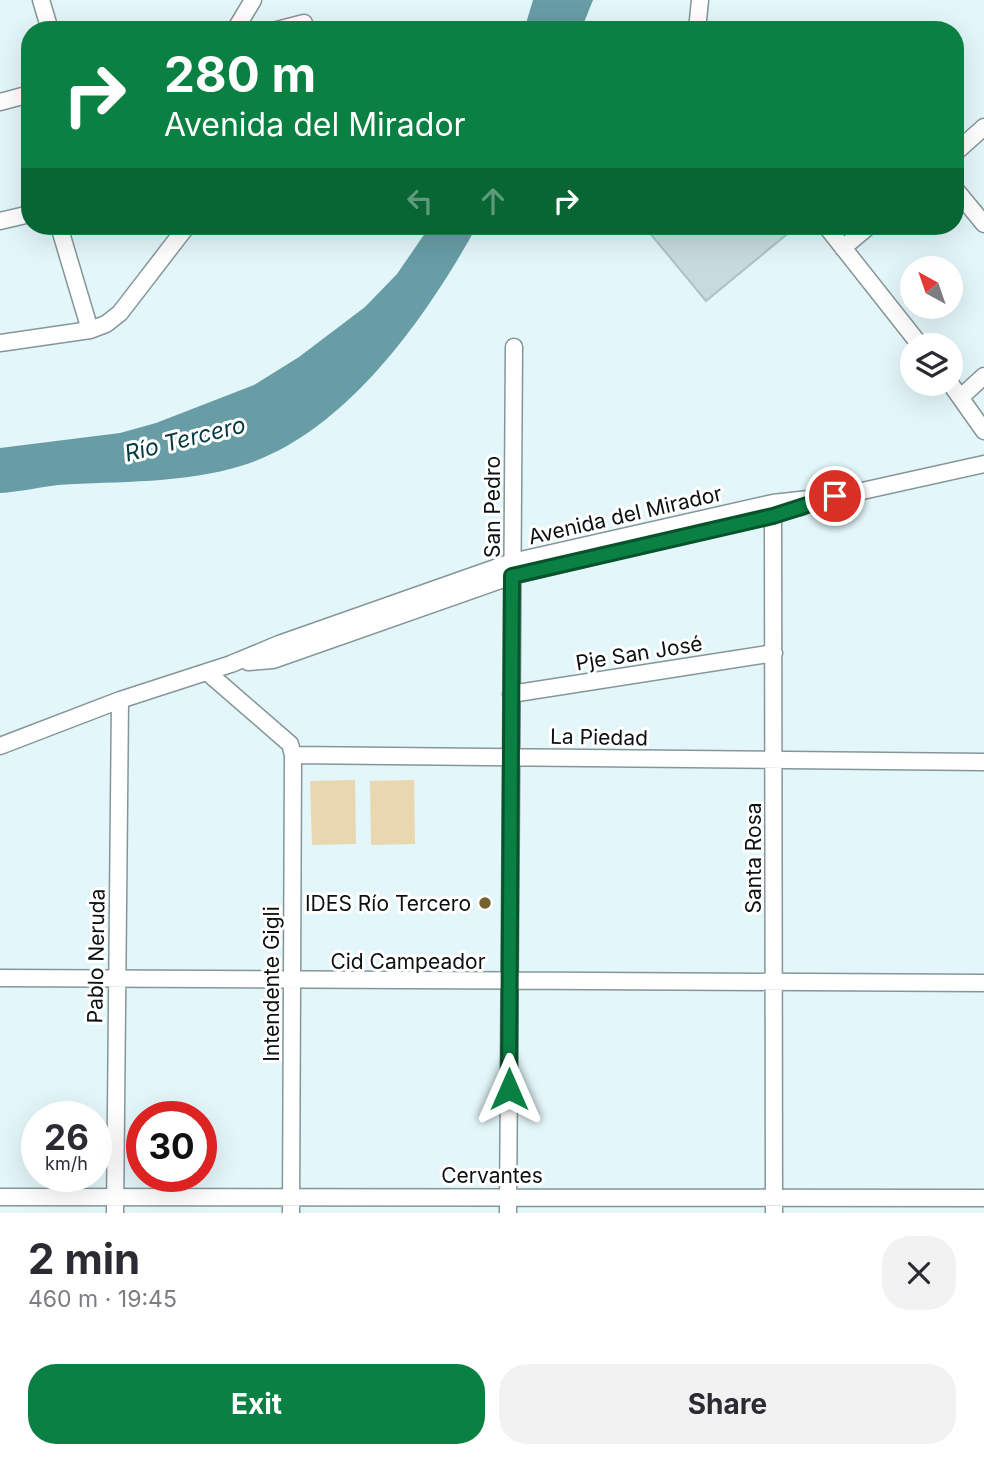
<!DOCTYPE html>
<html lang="en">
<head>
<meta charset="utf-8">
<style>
  body { margin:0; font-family:Inter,sans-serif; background:#f2f2f3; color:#2b2b33; height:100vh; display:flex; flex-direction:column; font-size:26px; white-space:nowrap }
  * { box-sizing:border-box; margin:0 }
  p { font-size:23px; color:#7c7c81 }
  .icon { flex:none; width:38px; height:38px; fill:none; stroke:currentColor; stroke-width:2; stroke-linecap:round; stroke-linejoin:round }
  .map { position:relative; height:1213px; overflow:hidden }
  .side { display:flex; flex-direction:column; background:#fff; flex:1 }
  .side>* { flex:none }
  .banner { position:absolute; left:21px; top:21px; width:943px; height:214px; border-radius:28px; box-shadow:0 7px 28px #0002; background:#0b8043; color:#fff; overflow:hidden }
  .needle { width:46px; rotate:320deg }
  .fabs { position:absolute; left:900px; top:256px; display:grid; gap:14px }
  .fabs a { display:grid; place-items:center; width:63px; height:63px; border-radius:50%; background:#fff; box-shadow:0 7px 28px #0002; font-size:35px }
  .speed { position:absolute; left:21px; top:1101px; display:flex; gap:14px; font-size:35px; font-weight:700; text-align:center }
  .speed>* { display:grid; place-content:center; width:91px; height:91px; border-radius:50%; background:#fff; box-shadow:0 7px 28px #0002; line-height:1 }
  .speed small { font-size:18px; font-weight:400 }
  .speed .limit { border:10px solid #d22; background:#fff; color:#111 }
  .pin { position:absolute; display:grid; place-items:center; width:60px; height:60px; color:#fff; margin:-30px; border:4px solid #fff; border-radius:50%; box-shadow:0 2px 7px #0007 }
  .me { position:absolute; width:77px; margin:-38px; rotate:0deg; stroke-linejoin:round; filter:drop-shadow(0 0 5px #0008) }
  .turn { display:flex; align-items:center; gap:24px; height:147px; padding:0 28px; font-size:32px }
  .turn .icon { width:91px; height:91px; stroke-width:2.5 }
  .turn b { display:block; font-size:49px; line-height:60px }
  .lanes { display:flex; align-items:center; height:66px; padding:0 28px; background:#0003; justify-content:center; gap:35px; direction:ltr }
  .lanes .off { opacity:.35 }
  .round { display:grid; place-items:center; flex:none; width:74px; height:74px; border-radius:28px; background:#f2f2f3 }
  .head { display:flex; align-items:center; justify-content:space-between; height:119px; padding:0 28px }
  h1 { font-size:42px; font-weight:700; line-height:52px }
  .primary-button { display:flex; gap:14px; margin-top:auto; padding:14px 28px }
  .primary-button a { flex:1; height:80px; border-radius:28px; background:#0b8043; color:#fff; font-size:28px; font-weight:700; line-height:80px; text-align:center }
  .primary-button a+a { background:#f2f2f3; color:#2b2b33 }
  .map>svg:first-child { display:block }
  .green { fill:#e9d7af }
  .water { fill:#689da6 }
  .building { fill:#c7dadd; stroke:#afc1c4; stroke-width:2 }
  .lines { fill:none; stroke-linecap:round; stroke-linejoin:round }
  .minor-casing { stroke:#859699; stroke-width:19 }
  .minor { stroke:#fff; stroke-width:16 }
  .route-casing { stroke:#07532c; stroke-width:18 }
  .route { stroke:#0b8043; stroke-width:12 }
  .poi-dot { fill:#75602f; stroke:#fff; stroke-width:2.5 }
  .labels { text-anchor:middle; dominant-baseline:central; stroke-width:6; stroke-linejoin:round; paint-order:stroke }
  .street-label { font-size:21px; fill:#0b1112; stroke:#fff }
  .poi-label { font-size:21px; fill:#0b1112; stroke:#fff; text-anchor:end }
  .water-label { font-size:23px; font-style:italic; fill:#043940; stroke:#fff }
</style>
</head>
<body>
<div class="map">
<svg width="984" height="1213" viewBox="0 0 984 1213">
  <rect width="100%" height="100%" fill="#e3f6fa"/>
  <path class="green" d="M 355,780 L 356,844 L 312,845 L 310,781 Z
    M 414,780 L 415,844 L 371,845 L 370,781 Z"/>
  <path class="water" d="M 533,0 L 593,0 L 581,30 L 524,30 Z
    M 430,226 L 477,226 C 427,316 347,432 244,465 C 184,484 119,481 58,485 C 39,487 20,492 0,493 L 0,448 L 120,433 L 156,423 L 254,385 L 299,357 L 365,307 L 397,274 Z"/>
  <path class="building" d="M 644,226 L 797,226 L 706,301 Z"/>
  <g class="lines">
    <defs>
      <path id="minor" d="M 41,0 L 50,30
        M 235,30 L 253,0
        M 277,30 L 304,23
        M 697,30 L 700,0
        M 0,102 L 30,94
        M 956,152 L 984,127
        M 956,190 L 984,224
        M 0,221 L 30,214
        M 59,226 L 90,330
        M 826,226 L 920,345
        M 843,248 L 869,226
        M 0,343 L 90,330 L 106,324 L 120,313 L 187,226
        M 950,383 L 984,431
        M 961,397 L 984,376
        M 826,499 L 984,464
        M 773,509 L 774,1213
        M 248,662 L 273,660 L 512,576 L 801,507
        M 207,672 L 290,744 L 293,755 L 984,762
        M 511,694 L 774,653
        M 0,746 L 120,700 L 231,664 L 279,644 L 512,562 L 773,503 L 835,496
        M 0,978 L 984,983
        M 0,1197 L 984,1198
        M 115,1213 L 120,700
        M 291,1213 L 293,755
        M 508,1213 L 514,347"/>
    </defs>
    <use href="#minor" class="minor-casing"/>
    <use href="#minor" class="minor"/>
  </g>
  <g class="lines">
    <defs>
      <path id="route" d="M 509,1089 L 512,576 L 773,516 L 835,496"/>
    </defs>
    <use href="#route" class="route-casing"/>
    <use href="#route" class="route"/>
  </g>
  <circle class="poi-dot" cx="485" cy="903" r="7"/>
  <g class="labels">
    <g class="street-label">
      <text transform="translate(492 507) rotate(-90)">San Pedro</text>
      <text transform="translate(625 515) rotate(-13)">Avenida del Mirador</text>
      <text transform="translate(639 653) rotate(-9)">Pje San José</text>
      <text transform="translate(599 737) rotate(1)">La Piedad</text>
      <text transform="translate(753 858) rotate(-90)">Santa Rosa</text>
      <text transform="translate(96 956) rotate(-89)">Pablo Neruda</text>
      <text x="408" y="961">Cid Campeador</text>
      <text transform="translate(271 984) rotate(-90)">Intendente Gigli</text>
      <text x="492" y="1175">Cervantes</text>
    </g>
    <g class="poi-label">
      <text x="471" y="903">IDES Río Tercero</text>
    </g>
    <g class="water-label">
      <text transform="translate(185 439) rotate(-14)">Río Tercero</text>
    </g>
  </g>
</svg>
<div class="fabs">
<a><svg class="needle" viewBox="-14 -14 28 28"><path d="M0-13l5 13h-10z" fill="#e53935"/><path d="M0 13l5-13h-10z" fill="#7c7c81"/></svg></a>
<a><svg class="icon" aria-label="layers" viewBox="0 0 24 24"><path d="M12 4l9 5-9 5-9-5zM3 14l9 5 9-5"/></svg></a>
</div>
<div class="speed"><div>26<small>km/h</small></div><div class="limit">30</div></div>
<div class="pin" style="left:835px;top:496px;background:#d93025"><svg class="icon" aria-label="arrive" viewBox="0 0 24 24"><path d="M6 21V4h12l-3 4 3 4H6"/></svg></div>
<svg class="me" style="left:509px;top:1089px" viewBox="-20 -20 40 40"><path d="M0-17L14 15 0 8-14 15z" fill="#0b8043" stroke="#fff" stroke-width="4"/></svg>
<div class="banner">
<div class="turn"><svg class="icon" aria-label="right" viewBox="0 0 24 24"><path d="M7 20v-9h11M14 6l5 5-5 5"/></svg><div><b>280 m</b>Avenida del Mirador</div></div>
<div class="lanes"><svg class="icon off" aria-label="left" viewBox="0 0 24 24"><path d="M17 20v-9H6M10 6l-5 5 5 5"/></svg><svg class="icon off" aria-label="ahead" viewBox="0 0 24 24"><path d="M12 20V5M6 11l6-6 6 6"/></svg><svg class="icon" aria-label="right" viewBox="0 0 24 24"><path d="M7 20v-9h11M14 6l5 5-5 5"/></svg></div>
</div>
</div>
<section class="side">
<div class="head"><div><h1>2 min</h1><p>460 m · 19:45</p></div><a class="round"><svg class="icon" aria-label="close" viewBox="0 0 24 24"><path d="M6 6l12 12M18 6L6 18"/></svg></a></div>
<div class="primary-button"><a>Exit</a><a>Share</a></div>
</section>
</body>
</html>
